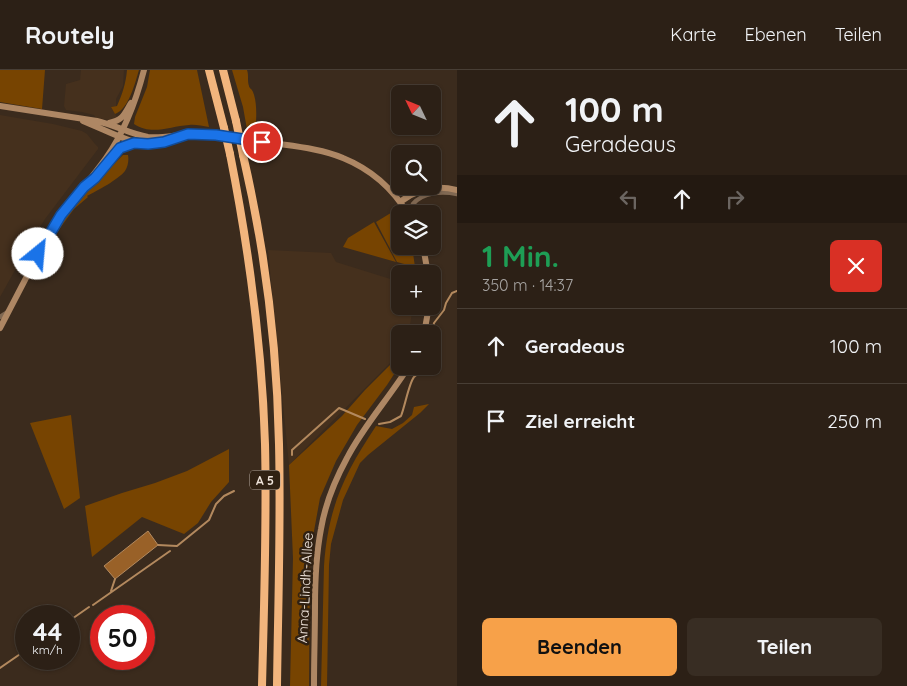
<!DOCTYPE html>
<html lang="de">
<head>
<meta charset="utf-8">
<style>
  body { margin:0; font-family:Quicksand,sans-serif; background:#382d23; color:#f1f3f6; height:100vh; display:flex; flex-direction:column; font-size:19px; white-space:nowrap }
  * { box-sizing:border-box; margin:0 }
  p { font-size:16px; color:#a6a3a1 }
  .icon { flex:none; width:28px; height:28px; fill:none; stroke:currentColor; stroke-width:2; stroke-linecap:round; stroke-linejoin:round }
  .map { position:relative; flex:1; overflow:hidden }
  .panel { display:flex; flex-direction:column; background:#2c2016; width:450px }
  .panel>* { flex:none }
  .top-card { background:#2c2016; color:#f1f3f6; overflow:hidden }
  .needle { width:32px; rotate:313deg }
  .fabs { position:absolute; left:391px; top:15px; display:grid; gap:10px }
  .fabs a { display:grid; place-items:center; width:50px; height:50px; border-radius:8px; background:#2c2016; box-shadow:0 1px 4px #0004,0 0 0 1px #483e35; font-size:25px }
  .speed { position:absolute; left:15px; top:535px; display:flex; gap:10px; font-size:25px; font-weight:700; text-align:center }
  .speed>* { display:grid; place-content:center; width:65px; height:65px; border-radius:50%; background:#2c2016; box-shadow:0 1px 4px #0004,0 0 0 1px #483e35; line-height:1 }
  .speed small { font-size:12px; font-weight:400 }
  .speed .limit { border:8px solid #d22; background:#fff; color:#111 }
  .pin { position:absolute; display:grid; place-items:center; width:42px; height:42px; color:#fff; margin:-21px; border:2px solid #fff; border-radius:50%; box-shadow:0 1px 5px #0007 }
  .me { position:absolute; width:55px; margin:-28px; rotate:28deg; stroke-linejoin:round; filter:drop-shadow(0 0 4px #0008) }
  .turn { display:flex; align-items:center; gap:18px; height:105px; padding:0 25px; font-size:22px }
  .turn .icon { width:65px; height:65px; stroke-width:2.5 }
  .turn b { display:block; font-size:35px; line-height:42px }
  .lanes { display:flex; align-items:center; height:48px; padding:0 25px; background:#0003; justify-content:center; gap:25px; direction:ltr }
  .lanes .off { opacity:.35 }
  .round { display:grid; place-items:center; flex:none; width:52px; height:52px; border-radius:8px; background:#382d23 }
  .head { display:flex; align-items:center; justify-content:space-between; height:85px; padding:0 25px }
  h1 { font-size:30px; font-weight:800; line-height:38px; color:#1e9e55 }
  .primary-button { display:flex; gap:10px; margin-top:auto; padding:10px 25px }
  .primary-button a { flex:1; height:58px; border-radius:8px; background:#f7a149; color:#111; font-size:20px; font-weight:800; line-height:58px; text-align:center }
  .primary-button a+a { background:#382d23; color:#f1f3f6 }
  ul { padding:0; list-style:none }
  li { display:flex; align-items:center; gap:15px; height:75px; padding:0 25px; border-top:1px solid #483e35 }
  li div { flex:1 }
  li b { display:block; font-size:19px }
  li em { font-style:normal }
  header { display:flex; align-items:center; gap:30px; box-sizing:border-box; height:70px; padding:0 25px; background:#2c2016; border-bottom:1px solid #483e35 }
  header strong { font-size:24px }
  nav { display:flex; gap:28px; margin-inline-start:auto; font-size:18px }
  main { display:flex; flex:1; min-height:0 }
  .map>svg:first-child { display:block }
  .built { fill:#45301d }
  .green { fill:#774401 }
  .forest { fill:#7b4600 }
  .water { fill:#996128; stroke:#b3895e }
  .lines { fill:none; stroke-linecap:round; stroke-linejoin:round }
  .stream { stroke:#b3895e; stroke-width:2 }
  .street { stroke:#806852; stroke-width:4.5 }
  .secondary { stroke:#ae8764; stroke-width:6 }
  .highway { stroke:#f2b57d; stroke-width:8 }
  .highway-bridge { stroke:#f2b57d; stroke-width:8 }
  .route-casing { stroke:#114b97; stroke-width:12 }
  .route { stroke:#1a73e8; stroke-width:9 }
  .labels { text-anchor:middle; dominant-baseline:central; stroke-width:5; stroke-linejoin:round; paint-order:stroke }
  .shield { fill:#302113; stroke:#b6aaa0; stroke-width:1 }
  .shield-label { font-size:12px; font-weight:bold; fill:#f0e5dc }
  .street-label { font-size:14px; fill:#f0e5dc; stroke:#302113 }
</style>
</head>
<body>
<header>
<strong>Routely</strong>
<nav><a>Karte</a><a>Ebenen</a><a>Teilen</a></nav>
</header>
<main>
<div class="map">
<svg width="457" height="616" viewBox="0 0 457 616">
  <rect width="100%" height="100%" fill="#3b2b1d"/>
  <path class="built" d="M 81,0 L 124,0 L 123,16 L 116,29 L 116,36 L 111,37 L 117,47 L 109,50 L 96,48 L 94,45 L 82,42 L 66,40 L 64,36 L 66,14 L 80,10 Z
    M 0,45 L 53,54 L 82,61 L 87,64 L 95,74 L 98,77 L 98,79 L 45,149 L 33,168 L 0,227 Z
    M 268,180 L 331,183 L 336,192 L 400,212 L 400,236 L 413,236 L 410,255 L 406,264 L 400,264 L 400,277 L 396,287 L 289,395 Z"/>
  <path class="green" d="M 0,0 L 45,0 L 42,39 L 0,32 Z
    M 127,0 L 139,0 C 135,13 129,39 115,44 L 111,37 L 117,36 C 122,25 126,13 127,0 Z
    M 150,0 L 197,0 L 209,57 C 202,56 195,54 189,55 C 170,56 152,66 134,54 L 135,47 L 147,17 Z
    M 123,85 L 128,85 C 129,90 128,96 125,101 C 119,109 97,121 87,126 L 88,127 L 74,139 L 55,165 L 55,159 L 70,137 Z
    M 394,141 L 400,151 L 400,176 L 412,176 L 415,197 L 397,192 L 376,152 Z
    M 374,152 L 396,192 L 343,177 L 348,168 Z
    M 400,284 L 400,295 L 387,315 L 357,355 L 336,391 L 320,428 L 310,483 L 309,616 L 290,616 L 293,488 L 289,395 L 342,346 L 365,320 L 398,287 Z
    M 429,334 L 420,343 L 368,385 L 360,393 L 343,430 L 331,474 L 329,495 L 327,616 L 321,616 L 324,496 C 328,438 344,404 376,356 L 392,359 L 403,353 L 412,345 L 414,337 Z
    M 71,345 L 80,428 L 64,439 L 30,353 Z
    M 229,379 L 229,412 L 211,432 L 198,453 L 184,464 L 142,447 L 92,487 L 85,436 L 122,423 L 155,413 L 187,401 Z"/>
  <path class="forest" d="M 232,0 L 247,0 C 249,5 247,11 249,16 C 249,18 252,19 253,22 C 258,34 256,53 255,65 L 248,65 L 243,37 Z"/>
  <path class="water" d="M 148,461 L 158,475 L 115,509 L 104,496 Z"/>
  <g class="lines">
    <path class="stream" d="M 432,264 L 434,253 L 444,240 L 446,233 L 452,223 L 457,221
      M 379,354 L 390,352 L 401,346 C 405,336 409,313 414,307 C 418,303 423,301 427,296
      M 292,385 L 292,380 L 339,338 L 365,349
      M 158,475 L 177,476 L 209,450 L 216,434 L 224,426 L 234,421
      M 111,521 L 115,509
      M 93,535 L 170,481
      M 69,551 L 89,537
      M 0,598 L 26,580"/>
    <path class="street" d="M 412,137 L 413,134 C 423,122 442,121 457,124
      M 0,247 L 8,242"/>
    <path class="secondary" d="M 0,36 L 97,51 C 115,55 130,64 148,67 C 164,69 181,63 197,64 C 220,65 242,69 265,72 C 290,76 320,78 343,88 C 370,99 393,119 408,144
      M 83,51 C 90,54 97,57 104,60 C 133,73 146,79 177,67
      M 109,53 C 123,50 124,45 131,33
      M 105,97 L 120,78 L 134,73
      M 400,132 C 417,119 437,115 457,120
      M 423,176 L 428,204
      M 0,258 L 52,158 C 69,133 89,112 106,88 C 125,61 136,31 144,0
      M 424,264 L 429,236
      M 314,616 C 314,589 315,562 315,536 C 315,510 316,485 321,459 C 325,435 335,410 347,388 C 364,355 390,327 409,296"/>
    <path class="highway" d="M 209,0 L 224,58
      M 223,0 L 236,51
      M 230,84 C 249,180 262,276 265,374 C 267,454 264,535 262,616
      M 243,85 C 265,179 277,277 279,374 C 281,455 278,535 277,616"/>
    <path class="highway-bridge" d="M 236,51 L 243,85
      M 224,58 L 230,84"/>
  </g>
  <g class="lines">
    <defs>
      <path id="route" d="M 38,184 L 61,145 L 84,117 L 95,108 L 120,78 L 134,73 L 148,74 L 164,72 L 188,64 L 216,65 L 262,72"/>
    </defs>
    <use href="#route" class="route-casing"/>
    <use href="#route" class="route"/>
  </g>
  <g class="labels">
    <rect class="shield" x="250" y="400.5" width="30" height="19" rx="4"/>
    <g class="shield-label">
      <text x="265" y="410">A 5</text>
    </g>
    <g class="street-label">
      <text transform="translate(305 518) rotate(-87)">Anna-Lindh-Allee</text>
    </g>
  </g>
</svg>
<div class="fabs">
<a><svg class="needle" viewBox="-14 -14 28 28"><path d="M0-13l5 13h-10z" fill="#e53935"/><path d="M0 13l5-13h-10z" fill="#a6a3a1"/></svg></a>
<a><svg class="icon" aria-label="search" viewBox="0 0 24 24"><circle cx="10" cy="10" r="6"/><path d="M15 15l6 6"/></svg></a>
<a><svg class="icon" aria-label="layers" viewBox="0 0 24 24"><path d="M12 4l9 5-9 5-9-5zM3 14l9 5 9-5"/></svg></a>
<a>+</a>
<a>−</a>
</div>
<div class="speed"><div>44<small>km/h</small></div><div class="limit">50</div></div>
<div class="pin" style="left:262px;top:72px;background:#d93025"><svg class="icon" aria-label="arrive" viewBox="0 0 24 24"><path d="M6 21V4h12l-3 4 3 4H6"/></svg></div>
<svg class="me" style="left:38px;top:184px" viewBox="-20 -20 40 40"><circle r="19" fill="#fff"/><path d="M0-13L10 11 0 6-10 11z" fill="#1a73e8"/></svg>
</div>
<section class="panel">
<div class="top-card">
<div class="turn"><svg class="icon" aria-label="ahead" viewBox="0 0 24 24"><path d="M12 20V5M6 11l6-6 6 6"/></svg><div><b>100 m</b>Geradeaus</div></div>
<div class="lanes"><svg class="icon off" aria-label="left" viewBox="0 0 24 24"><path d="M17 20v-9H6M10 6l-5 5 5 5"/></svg><svg class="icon" aria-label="ahead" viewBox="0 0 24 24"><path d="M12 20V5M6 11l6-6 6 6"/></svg><svg class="icon off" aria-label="right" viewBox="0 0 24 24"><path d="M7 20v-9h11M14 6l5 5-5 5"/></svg></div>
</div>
<div class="head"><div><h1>1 Min.</h1><p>350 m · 14:37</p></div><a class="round" style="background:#d93025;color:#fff"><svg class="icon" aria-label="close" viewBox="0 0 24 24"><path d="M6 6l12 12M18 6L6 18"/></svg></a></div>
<ul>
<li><svg class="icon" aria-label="ahead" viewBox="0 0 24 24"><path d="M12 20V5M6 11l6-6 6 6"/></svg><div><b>Geradeaus</b></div><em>100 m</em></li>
<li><svg class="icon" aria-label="arrive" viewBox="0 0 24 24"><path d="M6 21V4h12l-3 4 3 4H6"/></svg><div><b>Ziel erreicht</b></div><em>250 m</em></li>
</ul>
<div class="primary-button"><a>Beenden</a><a>Teilen</a></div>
</section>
</main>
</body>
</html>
